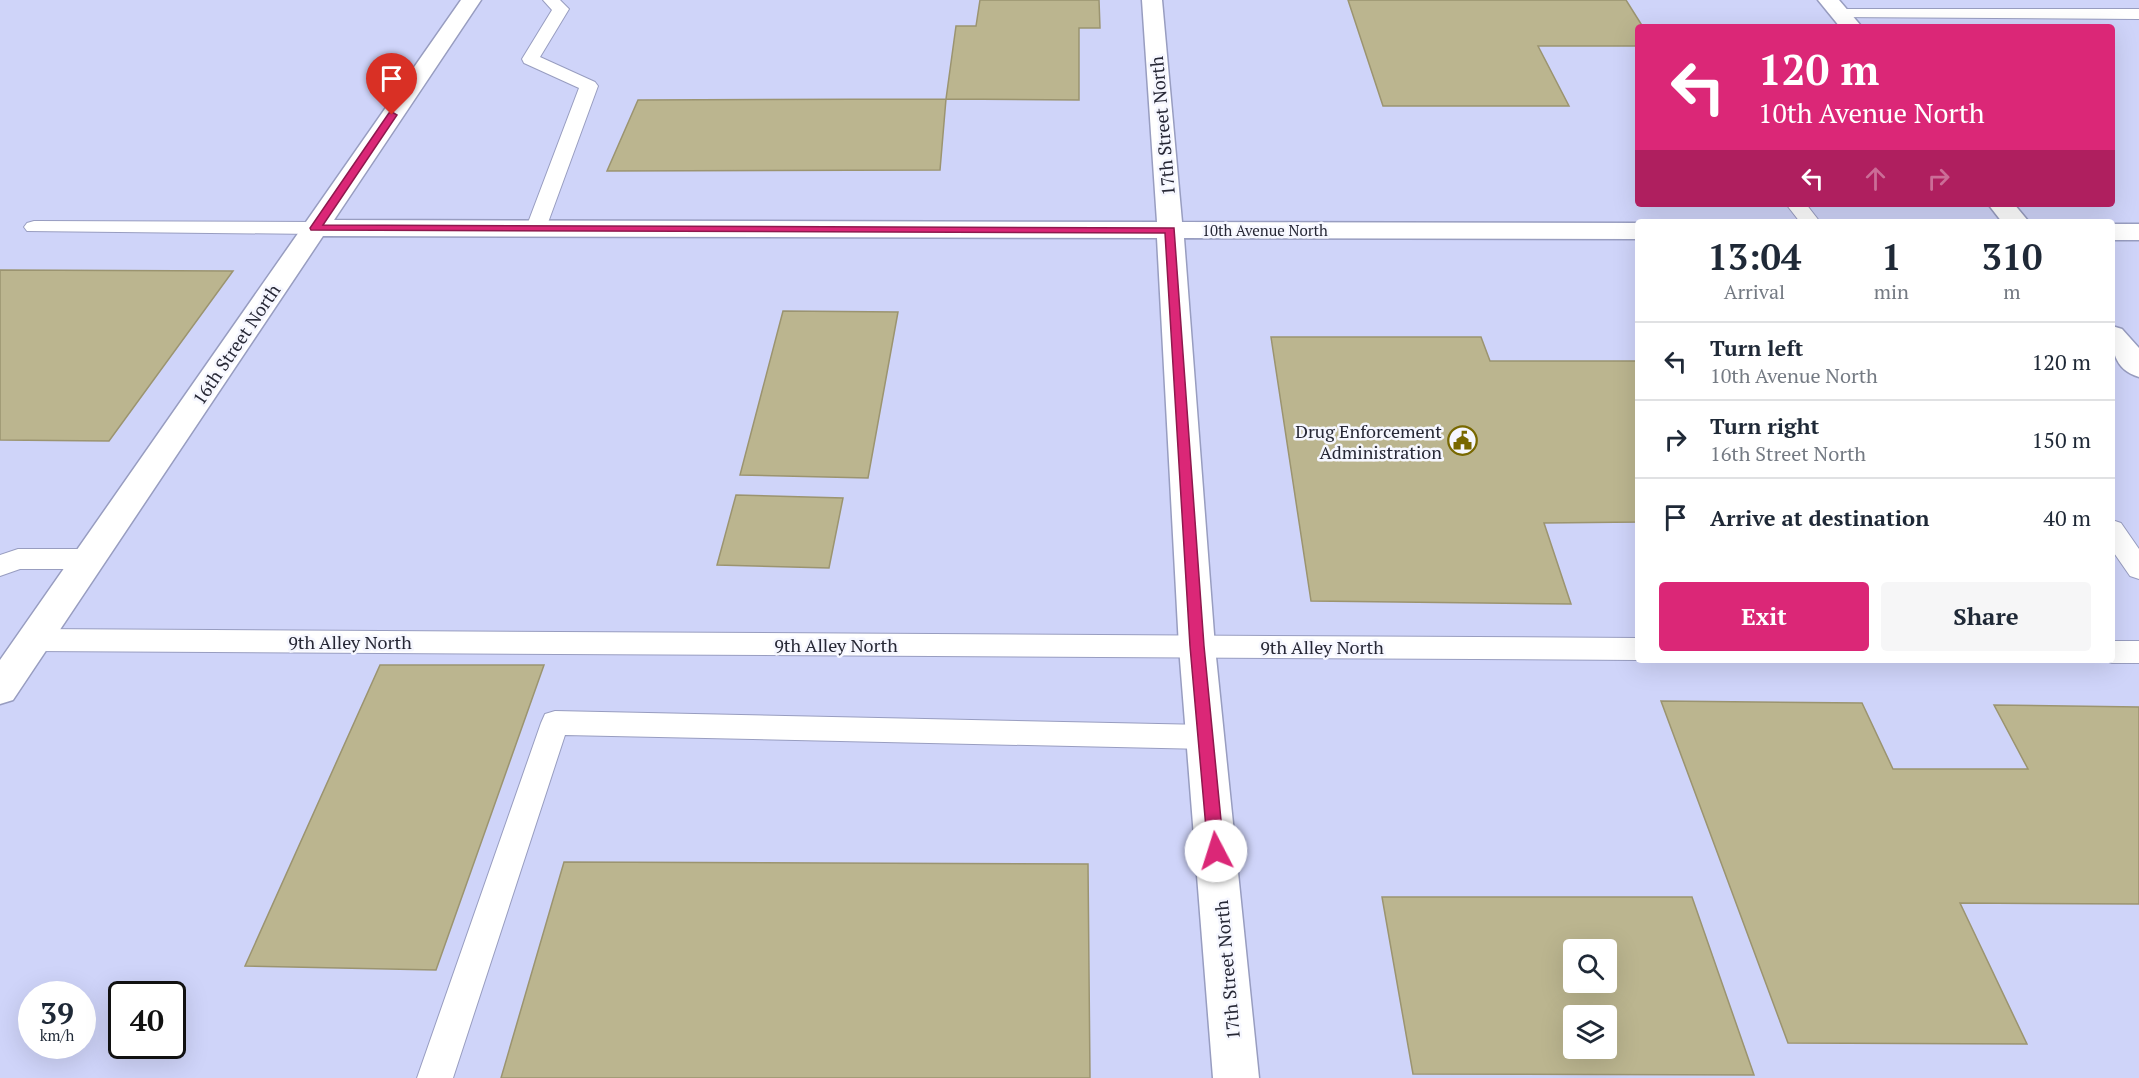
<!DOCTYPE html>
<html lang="en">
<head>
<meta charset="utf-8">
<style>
  body { margin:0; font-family:"PT Serif",serif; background:#f6f6f7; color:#1f2937; height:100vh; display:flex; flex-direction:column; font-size:22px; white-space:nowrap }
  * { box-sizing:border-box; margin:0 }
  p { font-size:20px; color:#747a83 }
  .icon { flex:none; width:33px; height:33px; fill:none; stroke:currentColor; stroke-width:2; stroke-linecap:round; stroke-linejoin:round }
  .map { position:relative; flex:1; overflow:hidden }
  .sheet { position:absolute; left:1635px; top:219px; width:480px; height:444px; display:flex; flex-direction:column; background:#fff; border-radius:6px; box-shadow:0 6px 24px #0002 }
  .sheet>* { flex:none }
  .hud { position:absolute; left:1635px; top:24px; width:480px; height:183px; border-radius:6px; box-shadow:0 6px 24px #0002; background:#db2777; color:#fff; overflow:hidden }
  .controls { position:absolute; left:1563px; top:939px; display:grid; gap:12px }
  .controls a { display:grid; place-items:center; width:54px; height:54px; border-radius:6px; background:#fff; box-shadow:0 6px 24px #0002; font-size:30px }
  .speed { position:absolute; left:18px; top:981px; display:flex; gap:12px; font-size:30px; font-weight:700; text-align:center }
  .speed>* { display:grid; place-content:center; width:78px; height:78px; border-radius:50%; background:#fff; box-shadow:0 6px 24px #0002; line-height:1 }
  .speed small { font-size:15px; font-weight:400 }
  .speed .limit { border:3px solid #111; border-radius:9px; background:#fff; color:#111 }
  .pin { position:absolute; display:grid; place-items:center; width:51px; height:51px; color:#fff; margin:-62px -26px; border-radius:50% 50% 50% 0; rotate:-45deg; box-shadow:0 0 6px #0007 }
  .pin .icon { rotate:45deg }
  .me { position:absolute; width:66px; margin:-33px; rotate:355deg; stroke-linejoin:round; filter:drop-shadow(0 0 4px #0008) }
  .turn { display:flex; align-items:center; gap:21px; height:126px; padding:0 24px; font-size:27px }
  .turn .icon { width:78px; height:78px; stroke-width:2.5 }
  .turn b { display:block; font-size:42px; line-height:51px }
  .lanes { display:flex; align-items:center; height:57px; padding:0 24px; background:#0003; justify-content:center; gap:30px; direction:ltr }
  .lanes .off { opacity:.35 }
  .eta { display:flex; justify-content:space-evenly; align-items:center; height:102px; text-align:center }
  .eta b { font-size:36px; font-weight:700; line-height:42px }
  .action { display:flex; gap:12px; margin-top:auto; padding:12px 24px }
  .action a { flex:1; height:69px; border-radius:6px; background:#db2777; color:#fff; font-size:24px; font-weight:700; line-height:69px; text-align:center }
  .action a+a { background:#f6f6f7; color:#1f2937 }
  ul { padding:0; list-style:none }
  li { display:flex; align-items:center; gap:18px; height:78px; padding:0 24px; border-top:2px solid #e0e1e3 }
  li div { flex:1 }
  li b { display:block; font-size:22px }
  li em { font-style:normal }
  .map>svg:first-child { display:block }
  .building { fill:#bbb58f; stroke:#9b9470; stroke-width:1.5; fill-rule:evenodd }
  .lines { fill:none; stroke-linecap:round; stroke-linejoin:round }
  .service-casing { stroke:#989dc0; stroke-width:2 }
  .tertiary-casing { stroke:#989dc0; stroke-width:3 }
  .service { fill:#fff; fill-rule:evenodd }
  .tertiary { fill:#fff; fill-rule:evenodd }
  .route { fill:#db2777; stroke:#8e194d; stroke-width:1.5 }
  .labels { text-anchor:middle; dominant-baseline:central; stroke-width:5; stroke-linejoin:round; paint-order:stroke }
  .far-street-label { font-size:15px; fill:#262735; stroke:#f6f7ff }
  .street-label { font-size:18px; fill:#262735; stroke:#f6f7ff }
  .poi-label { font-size:18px; fill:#262735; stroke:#f6f7ff; text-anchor:end }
</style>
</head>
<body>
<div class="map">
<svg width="2139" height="1078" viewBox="0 0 2139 1078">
  <rect width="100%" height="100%" fill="#cfd4f9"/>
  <path class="building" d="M 980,0 L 1099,0 L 1100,28 L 1079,28 L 1079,100 L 946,99 L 956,26 L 976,26 Z
    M 1348,0 L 1626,0 L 1643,27 L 1638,27 L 1638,46 L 1538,46 L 1569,106 L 1383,106 Z
    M 946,99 L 940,170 L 607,171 L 638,100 Z
    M 0,270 L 233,271 L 109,441 L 0,440 Z
    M 783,311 L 898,312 L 868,478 L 740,475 Z
    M 1271,337 L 1481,337 L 1490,361 L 1638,361 L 1638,522 L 1544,523 L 1571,604 L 1311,601 Z
    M 736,495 L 843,498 L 829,568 L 717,565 Z
    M 380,665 L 544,665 L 436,970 L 245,966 Z
    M 1661,701 L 1862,703 L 1893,769 L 2028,769 L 1994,705 L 2139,707 L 2139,904 L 1960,903 L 2027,1044 L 1788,1043 Z
    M 564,862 L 1088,864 L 1090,1078 L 501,1078 Z
    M 1382,897 L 1692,897 L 1754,1075 L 1413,1074 ZM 1574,950 L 1606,950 L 1606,982 L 1574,982 ZM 1574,1016 L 1606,1016 L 1606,1048 L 1574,1048 Z"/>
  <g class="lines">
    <defs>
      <path id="service" d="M 543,0 L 560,0 L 569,9 L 540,57 L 595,82 L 598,86 L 546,228 L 543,232 L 529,232 L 526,228 L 579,88 L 524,63 L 522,59 L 552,10 Z
        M 1840,9 L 2139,9 L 2139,19 L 1834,17 L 1832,14 Z
        M 1786,204 L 1806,204 L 1820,222 L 1800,222 Z
        M 34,221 L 315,222 L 322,224 L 325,228 L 322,232 L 315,234 L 27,231 L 24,227 L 27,223 Z
        M 2112,520 L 2121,523 L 2139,549 L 2139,579 L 2130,576 L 2112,550 Z
        M 18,549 L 89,549 L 98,552 L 102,559 L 98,566 L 89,569 L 20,569 L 0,576 L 0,555 Z
        M 33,629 L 1638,638 L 1638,660 L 33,651 L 23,648 L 19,640 L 23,632 Z
        M 2112,641 L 2139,641 L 2139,663 L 2112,663 L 2102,660 L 2112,660 Z
        M 555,711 L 1206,725 L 1216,728 L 1221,737 L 1216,746 L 1206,749 L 565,735 L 453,1078 L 417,1078 L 541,723 L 545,714 Z"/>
      <path id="tertiary" d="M 461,0 L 481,0 L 334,220 L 1157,222 L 1142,0 L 1162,0 L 1182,222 L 1638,223 L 1638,239 L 1184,238 L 1215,647 L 1259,1078 L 1213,1078 L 1179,647 L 1157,238 L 323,236 L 13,700 L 0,704 L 0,660 Z
        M 1818,0 L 1839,0 L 1862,27 L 1840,27 Z
        M 1988,204 L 2014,204 L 2029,222 L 2002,222 Z
        M 2112,224 L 2139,224 L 2139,240 L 2112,240 Z
        M 2112,326 L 2122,329 L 2139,348 L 2139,377 C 2113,369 2112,349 2112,326 Z"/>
    </defs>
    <use href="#service" class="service-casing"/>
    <use href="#tertiary" class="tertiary-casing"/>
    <use href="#service" class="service"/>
    <use href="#tertiary" class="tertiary"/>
  </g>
  <path class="route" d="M 392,112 L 397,115 L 323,225 L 1174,228 L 1204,646 L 1224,851 L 1222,856 L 1216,858 L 1210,856 L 1208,851 L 1190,646 L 1165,233 L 311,230 L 310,228 L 389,113 Z"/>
  <defs>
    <symbol id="civic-ring" viewBox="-11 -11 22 22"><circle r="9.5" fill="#f6f7ff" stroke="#786800" stroke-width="1.5"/><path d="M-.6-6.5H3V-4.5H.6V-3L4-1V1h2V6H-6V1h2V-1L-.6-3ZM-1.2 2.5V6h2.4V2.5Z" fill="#786800"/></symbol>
  </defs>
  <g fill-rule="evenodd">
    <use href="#civic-ring" x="1446" y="424" width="33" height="33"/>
  </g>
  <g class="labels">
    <g class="far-street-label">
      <text x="1265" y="230">10th Avenue North</text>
    </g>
    <g class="street-label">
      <text transform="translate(1162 126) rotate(-95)">17th Street North</text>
      <text transform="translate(236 344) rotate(-56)">16th Street North</text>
      <text x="350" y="642">9th Alley North</text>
      <text x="836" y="645">9th Alley North</text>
      <text x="1322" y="647">9th Alley North</text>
      <text transform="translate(1227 970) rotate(-95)">17th Street North</text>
    </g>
    <g class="poi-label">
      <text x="1442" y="431">Drug Enforcement<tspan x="1442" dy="21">Administration</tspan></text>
    </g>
  </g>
</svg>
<div class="controls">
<a><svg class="icon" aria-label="search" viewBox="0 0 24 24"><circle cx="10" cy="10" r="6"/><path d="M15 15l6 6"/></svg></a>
<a><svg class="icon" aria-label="layers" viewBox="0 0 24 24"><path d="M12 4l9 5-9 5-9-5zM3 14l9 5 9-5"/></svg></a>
</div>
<div class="speed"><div>39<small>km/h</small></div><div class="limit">40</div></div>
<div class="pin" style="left:392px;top:115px;background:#d93025"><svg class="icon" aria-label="arrive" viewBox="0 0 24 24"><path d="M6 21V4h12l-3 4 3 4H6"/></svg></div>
<svg class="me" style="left:1216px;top:851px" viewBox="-20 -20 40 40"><circle r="19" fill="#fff"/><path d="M0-13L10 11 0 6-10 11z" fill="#db2777"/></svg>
<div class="hud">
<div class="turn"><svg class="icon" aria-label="left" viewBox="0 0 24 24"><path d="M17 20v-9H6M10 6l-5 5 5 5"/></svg><div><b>120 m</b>10th Avenue North</div></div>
<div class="lanes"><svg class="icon" aria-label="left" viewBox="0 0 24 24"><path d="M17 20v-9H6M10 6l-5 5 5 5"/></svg><svg class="icon off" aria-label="ahead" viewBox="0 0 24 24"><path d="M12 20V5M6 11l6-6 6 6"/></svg><svg class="icon off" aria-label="right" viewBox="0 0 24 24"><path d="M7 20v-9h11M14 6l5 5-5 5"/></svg></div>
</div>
<section class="sheet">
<div class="eta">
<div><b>13:04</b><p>Arrival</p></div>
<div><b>1</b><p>min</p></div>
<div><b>310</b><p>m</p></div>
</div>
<ul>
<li><svg class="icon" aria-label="left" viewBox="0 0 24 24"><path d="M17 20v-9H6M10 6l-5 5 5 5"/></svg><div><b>Turn left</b><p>10th Avenue North</p></div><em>120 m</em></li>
<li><svg class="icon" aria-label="right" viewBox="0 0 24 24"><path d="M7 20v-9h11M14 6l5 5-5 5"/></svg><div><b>Turn right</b><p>16th Street North</p></div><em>150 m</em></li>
<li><svg class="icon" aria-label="arrive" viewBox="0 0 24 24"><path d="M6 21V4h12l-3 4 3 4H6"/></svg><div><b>Arrive at destination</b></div><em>40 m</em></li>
</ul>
<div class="action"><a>Exit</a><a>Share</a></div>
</section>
</div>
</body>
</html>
